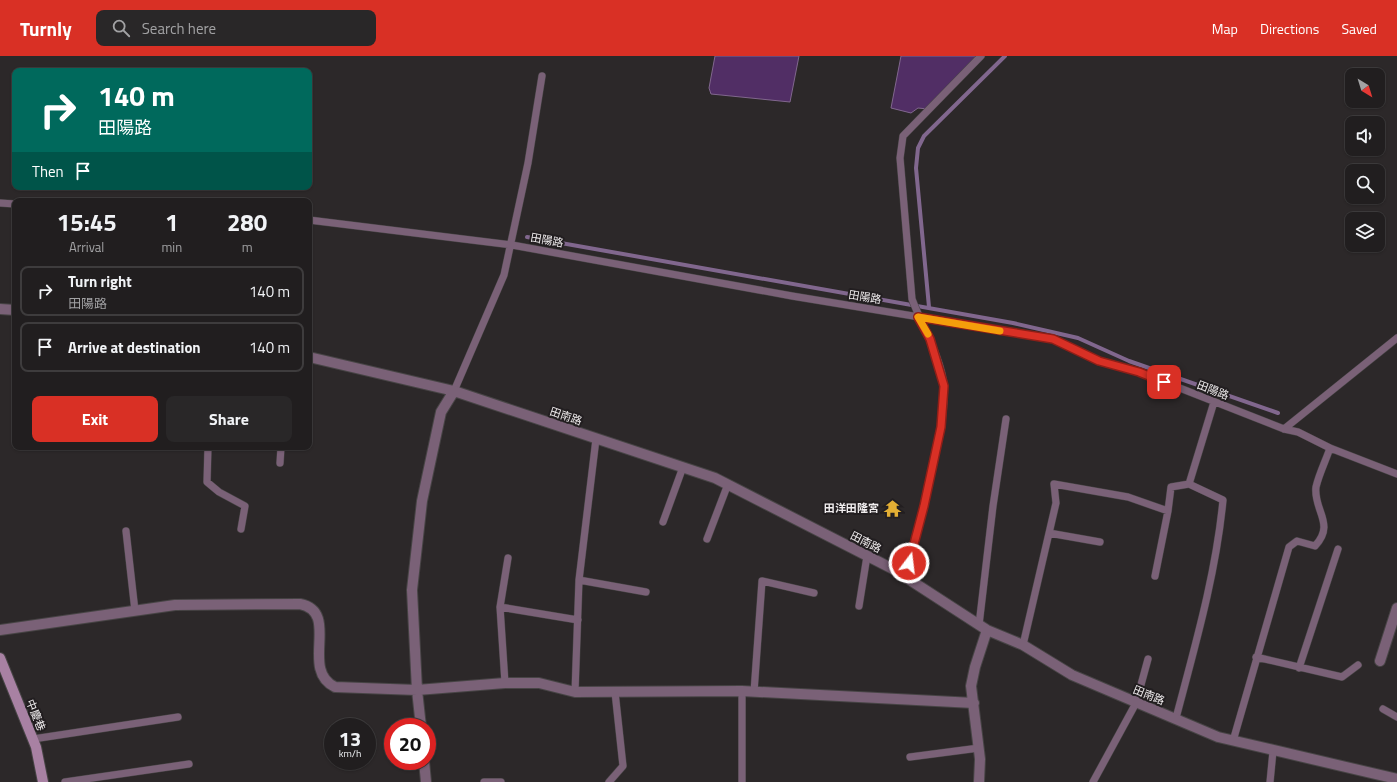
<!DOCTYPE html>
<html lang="en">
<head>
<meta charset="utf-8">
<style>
  body { margin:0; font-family:"Titillium Web","Noto Sans TC",sans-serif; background:#292728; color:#f1f3f6; height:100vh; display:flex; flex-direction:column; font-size:15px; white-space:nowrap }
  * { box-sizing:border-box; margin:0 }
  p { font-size:13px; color:#a2a2a4 }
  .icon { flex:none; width:22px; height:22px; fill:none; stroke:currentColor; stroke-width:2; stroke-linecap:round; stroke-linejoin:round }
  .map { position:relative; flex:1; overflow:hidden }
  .details { position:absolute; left:12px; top:142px; width:300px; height:252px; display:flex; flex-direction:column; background:#211e1f; border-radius:8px; box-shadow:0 1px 3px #0004,0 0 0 1px #3e3c3d }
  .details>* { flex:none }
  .hud { position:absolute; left:12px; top:12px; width:300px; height:122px; border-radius:8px; box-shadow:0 1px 3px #0004,0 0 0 1px #3e3c3d; background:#00695c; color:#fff; overflow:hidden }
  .needle { width:26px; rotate:142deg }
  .fabs { position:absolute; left:1345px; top:12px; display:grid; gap:8px }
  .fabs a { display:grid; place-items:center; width:40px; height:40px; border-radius:8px; background:#211e1f; box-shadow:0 1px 3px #0004,0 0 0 1px #3e3c3d; font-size:20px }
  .speed { position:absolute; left:324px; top:662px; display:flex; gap:8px; font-size:20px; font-weight:700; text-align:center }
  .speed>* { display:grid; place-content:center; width:52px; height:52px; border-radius:50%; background:#211e1f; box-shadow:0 1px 3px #0004,0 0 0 1px #3e3c3d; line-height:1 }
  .speed small { font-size:10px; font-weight:400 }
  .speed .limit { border:6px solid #d22; background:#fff; color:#111 }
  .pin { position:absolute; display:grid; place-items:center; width:34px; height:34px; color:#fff; margin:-17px; border-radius:8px; box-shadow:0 2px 6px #0006 }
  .me { position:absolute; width:44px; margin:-22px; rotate:15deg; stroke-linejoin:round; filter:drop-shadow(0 0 3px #0008) }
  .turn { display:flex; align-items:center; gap:14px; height:84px; padding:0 20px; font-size:18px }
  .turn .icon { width:52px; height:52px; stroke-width:2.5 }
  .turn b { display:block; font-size:28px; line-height:34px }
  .then { display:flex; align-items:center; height:38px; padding:0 20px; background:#0003; gap:8px; font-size:15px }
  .eta { display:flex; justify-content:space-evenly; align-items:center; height:68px; text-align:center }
  .eta b { font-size:24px; font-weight:700; line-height:28px }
  .primary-button { display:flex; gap:8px; margin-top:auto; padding:8px 20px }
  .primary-button a { flex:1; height:46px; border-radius:8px; background:#d93025; color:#fff; font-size:16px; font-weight:700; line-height:46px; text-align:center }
  .primary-button a+a { background:#292728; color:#f1f3f6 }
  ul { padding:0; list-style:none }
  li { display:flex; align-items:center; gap:12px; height:50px; margin:0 8px 6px; padding:0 12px; border:2px solid #3e3c3d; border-radius:8px }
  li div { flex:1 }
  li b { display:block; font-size:15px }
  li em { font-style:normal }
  header { display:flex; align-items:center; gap:24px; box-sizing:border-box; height:56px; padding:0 20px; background:#d93025; color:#fff }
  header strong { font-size:19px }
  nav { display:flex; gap:22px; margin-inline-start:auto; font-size:14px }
  .search { width:280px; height:36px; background:#292728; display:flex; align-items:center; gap:10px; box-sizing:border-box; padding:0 14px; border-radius:8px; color:#a2a2a4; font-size:15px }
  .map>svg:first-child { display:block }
  .water { fill:#512e65; stroke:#81678e }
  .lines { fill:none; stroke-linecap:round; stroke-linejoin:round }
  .stream { stroke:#81678e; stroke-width:4 }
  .lane-casing { stroke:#474445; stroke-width:8 }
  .street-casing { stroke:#474445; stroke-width:12 }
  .secondary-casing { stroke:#474445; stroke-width:12 }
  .lane { stroke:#7a6177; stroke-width:7 }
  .street { stroke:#7a6177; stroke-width:10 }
  .secondary { stroke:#a881a3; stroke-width:10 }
  .route-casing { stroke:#8d1f18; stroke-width:10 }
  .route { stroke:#d93025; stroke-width:7 }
  .slow { stroke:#f59e0b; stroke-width:7 }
  .labels { text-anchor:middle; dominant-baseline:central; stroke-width:4; stroke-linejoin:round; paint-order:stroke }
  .street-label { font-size:11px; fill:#f0edee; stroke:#221e20 }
  .poi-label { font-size:11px; font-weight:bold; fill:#f0edee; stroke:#221e20; text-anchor:end }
</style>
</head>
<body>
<header>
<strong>Turnly</strong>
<div class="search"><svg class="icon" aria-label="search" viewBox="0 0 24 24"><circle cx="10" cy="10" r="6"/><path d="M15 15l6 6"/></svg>Search here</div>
<nav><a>Map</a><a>Directions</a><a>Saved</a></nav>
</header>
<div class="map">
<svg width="1397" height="726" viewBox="0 0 1397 726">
  <rect width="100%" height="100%" fill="#2c2829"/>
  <path class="water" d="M 715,0 L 799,0 L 790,46 L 711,38 L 709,32 Z
    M 901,0 L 980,0 L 928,53 L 918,52 L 911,57 L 891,52 Z"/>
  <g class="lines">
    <path class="stream" d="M 527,181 L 1013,267 L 1078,282 L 1129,305 L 1278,357
      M 929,251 L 916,112 L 918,92 L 924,80 L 1005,0"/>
    <defs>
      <path id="lane" d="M 0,147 L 15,148
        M 309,164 L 512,189 L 792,240 L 1053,283 L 1099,305 L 1139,316 L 1284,373 L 1298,376 L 1330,392 L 1397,418
        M 454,335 L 504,219 L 528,107 L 542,20
        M 1284,373 L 1397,282
        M 208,391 L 207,426 L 219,436 L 245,450 L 241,473
        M 280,407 L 281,391
        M 663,466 L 683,411
        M 126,475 L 135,555
        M 1049,477 L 1100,486
        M 707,483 L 728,428
        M 1155,520 L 1168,455 L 1171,431 L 1189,428
        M 905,521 C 916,482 926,443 934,403 C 939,380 945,355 944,331 C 942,303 922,270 912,243 L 900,102 L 903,80 L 981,0
        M 579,524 L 646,536
        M 859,550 L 867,500
        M 500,551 L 578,564
        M 979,569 L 993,450 L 1006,363
        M 1023,589 L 1056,447 L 1054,428 L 1128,441 L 1168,455
        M 1256,601 L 1342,621 L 1358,609
        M 1299,612 L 1338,493
        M 505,627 L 500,551 L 508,502
        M 742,635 L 742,726
        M 575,636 L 579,524 L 596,383
        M 754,636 L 762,525 L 814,537
        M 1383,653 L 1397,661
        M 1176,662 C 1195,590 1216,518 1223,444 L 1189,428 L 1214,346
        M 33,683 L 178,661
        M 1233,685 L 1289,491 L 1297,485 L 1315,490 C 1336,468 1313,454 1316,431 C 1319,418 1326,404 1330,392
        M 910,701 L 979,692
        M 65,726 L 189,708
        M 484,726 L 501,726
        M 609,726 L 623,710 L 615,636
        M 1093,726 L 1136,647 L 1148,603
        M 1270,726 L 1273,695"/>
      <path id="street" d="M 0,253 L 15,254
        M 309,301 L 454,335 L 715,422 L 893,513 L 987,574 L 1023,589 L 1072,619 L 1218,681 L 1397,723
        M 0,574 L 175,549 L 300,548 C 341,556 299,614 335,631 L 417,634 L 505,627 L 539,627 L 575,636 L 742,635 L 974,647
        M 1380,605 L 1397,552
        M 421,671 L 417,634 L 412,534 L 422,445 L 441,356 L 454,335
        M 424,705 L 426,726
        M 979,726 L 980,703 L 971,630 L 975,611 L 987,574"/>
      <path id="secondary" d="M 0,602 L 36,691 L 43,726"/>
    </defs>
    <use href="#lane" class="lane-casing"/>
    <use href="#street" class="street-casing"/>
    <use href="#secondary" class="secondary-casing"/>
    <use href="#lane" class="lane"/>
    <use href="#street" class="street"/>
    <use href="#secondary" class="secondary"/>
  </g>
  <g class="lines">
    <defs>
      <path id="route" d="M 909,507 L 924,450 L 941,371 L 944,330 L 930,283 L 918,261 L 1053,283 L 1099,305 L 1139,316 L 1164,326"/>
    </defs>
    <use href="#route" class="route-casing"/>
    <use href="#route" class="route"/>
    <path class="slow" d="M 928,278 L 918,261 L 1000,275"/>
  </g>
  <defs>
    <symbol id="temple-bare" viewBox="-9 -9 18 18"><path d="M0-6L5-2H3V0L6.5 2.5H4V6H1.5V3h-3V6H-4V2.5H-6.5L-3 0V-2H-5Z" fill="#e2ae34" stroke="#221e20" stroke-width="2.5" paint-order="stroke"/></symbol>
  </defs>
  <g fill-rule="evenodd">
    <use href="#temple-bare" x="880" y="440" width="25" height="25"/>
  </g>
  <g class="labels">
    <g class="street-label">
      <text transform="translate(547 184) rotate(10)">田陽路</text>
      <text transform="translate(865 241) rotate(9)">田陽路</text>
      <text transform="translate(1213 334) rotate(21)">田陽路</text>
      <text transform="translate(566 360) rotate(19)">田南路</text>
      <text transform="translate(866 486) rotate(27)">田南路</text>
      <text transform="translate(1149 639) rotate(22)">田南路</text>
      <text transform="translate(36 659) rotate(68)">中慶巷</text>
    </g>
    <g class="poi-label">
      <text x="879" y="452">田洋田隆宮</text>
    </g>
  </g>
</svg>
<div class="fabs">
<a><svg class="needle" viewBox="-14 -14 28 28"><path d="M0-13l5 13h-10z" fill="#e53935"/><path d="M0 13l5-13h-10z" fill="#a2a2a4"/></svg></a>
<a><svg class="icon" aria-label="sound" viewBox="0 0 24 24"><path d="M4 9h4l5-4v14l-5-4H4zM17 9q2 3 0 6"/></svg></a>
<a><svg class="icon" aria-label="search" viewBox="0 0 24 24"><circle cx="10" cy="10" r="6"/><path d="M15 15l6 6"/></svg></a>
<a><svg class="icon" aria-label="layers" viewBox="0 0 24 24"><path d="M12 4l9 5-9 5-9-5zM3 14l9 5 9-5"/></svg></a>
</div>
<div class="speed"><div>13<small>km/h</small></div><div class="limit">20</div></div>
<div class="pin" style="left:1164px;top:326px;background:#d93025"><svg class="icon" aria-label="arrive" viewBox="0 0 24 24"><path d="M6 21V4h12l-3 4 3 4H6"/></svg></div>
<svg class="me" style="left:909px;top:507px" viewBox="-20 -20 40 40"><circle r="17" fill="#d93025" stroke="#fff" stroke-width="3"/><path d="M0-11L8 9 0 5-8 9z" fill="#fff"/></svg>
<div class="hud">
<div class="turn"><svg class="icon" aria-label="right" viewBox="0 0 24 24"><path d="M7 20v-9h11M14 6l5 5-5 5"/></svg><div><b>140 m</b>田陽路</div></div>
<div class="then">Then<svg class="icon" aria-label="arrive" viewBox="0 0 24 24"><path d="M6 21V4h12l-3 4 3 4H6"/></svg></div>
</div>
<section class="details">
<div class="eta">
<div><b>15:45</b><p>Arrival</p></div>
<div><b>1</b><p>min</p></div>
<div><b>280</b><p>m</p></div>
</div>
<ul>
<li><svg class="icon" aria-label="right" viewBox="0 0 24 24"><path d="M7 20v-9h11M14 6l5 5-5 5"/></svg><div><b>Turn right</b><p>田陽路</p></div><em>140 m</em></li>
<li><svg class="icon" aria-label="arrive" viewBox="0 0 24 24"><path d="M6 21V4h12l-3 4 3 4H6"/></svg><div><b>Arrive at destination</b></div><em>140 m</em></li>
</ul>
<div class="primary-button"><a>Exit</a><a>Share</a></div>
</section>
</div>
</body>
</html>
